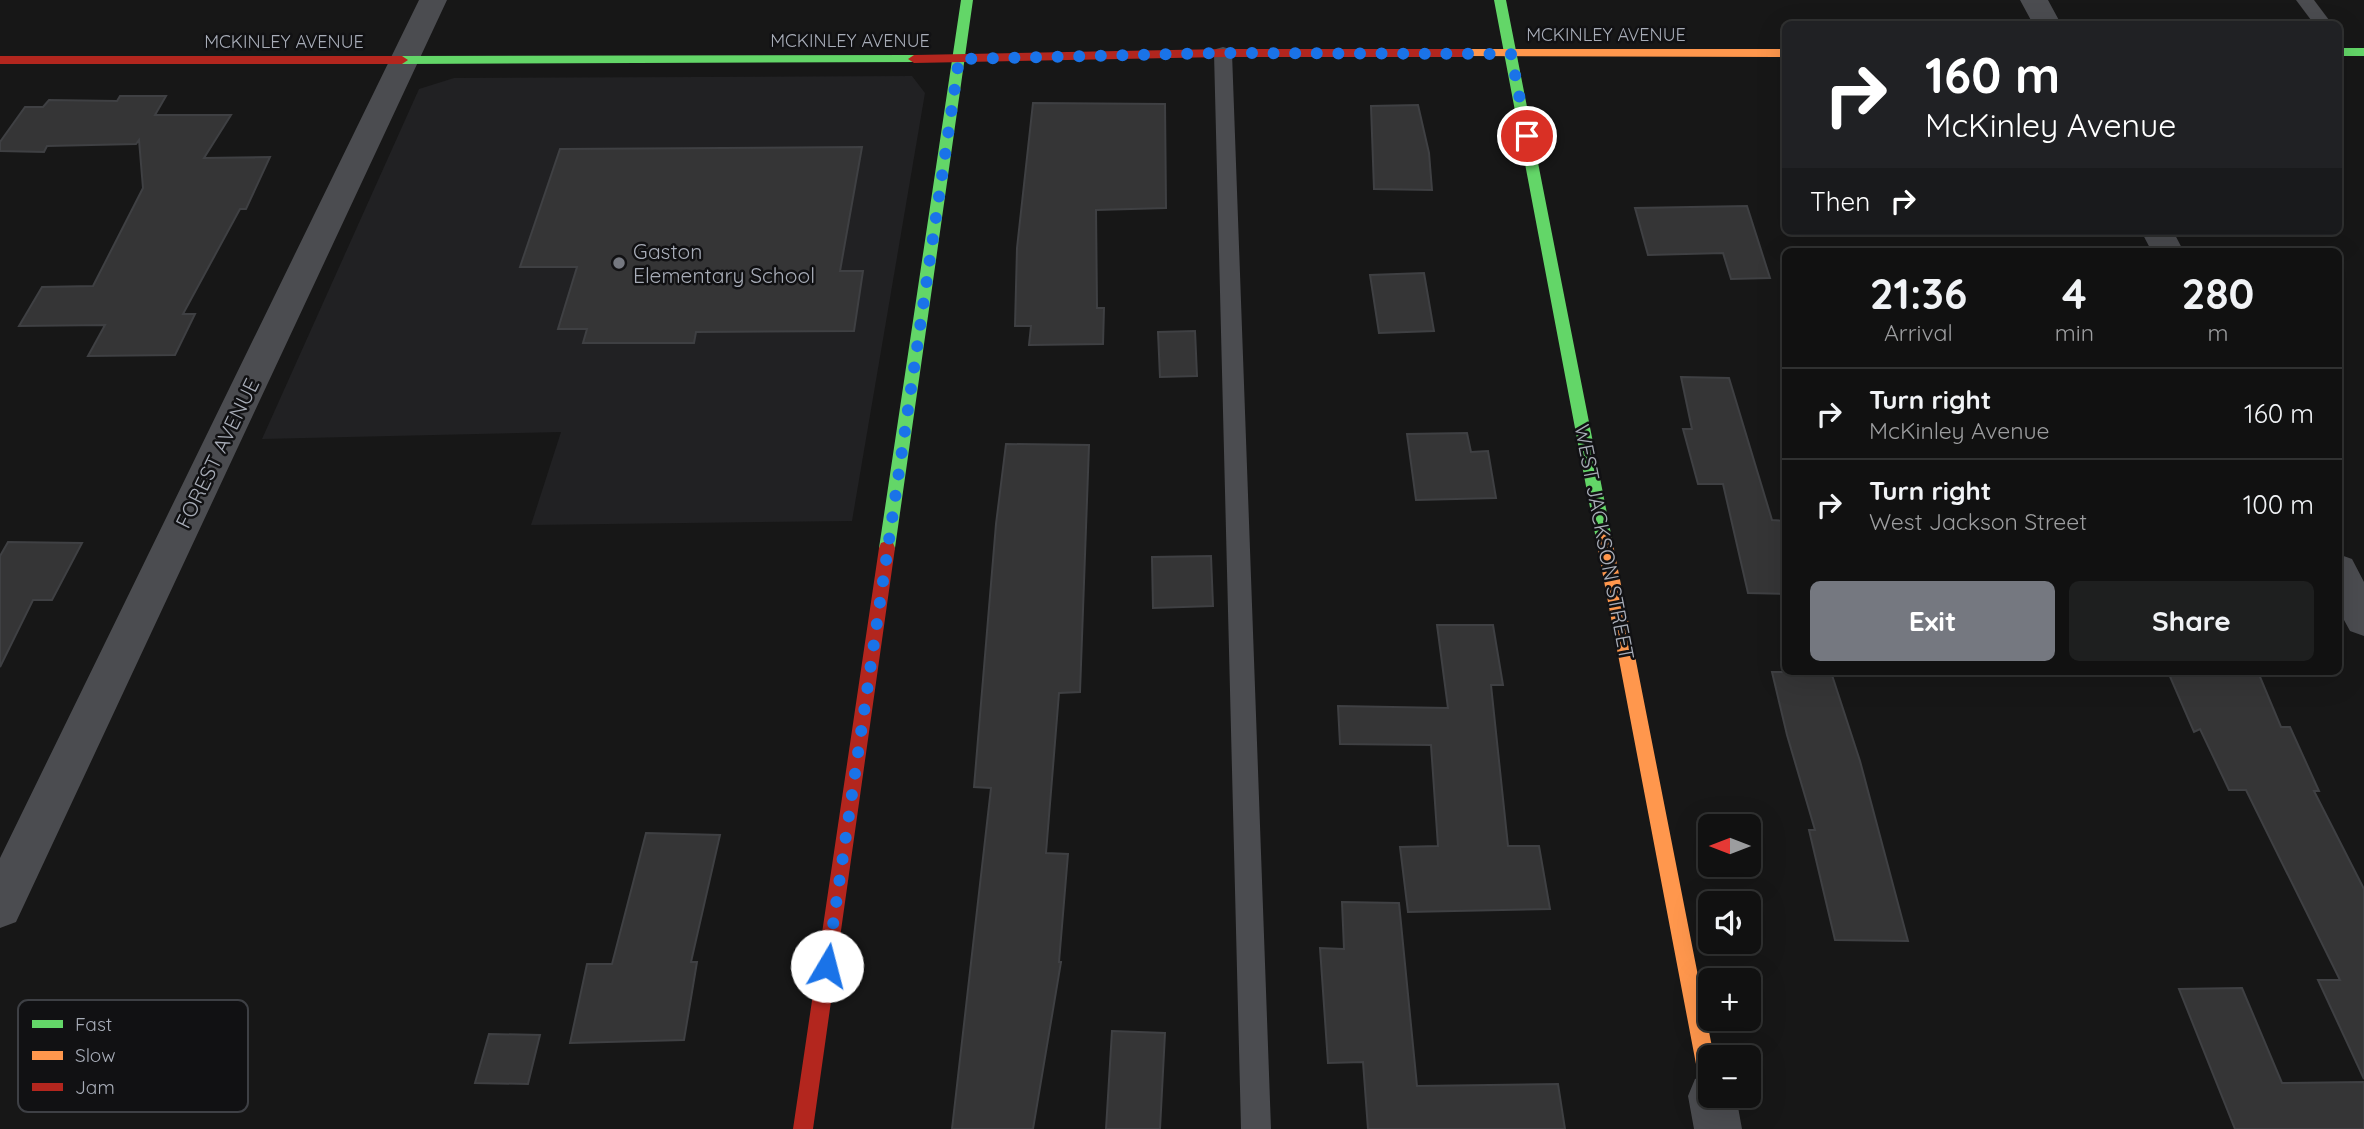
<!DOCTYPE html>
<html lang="en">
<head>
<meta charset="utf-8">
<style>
  body { margin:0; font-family:Quicksand,sans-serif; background:#1e1f1f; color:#f1f3f6; height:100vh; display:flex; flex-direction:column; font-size:26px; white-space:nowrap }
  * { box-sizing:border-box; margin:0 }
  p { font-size:23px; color:#9c9d9f }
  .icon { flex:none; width:38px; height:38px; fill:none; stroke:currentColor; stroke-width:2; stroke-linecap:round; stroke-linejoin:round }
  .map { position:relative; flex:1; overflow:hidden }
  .side { position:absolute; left:1782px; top:248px; width:560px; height:427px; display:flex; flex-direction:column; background:#111; border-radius:10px; box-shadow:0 7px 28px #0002,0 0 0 2px #303131 }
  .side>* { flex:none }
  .top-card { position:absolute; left:1782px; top:21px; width:560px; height:214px; border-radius:10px; box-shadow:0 7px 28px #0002,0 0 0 2px #303131; background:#202124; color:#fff; overflow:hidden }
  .needle { width:46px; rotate:270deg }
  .tools { position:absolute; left:1698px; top:814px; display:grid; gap:14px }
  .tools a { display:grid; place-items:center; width:63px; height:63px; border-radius:10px; background:#111; box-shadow:0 7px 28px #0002,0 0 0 2px #303131; font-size:35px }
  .pin { position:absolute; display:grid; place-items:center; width:60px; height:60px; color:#fff; margin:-30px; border:4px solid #fff; border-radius:50%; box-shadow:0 2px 7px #0007 }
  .me { position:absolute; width:77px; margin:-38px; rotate:8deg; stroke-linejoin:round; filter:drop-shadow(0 0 5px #0008) }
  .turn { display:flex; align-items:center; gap:24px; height:147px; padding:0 28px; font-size:32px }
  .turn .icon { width:91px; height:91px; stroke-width:2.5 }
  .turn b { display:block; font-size:49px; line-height:60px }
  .then { display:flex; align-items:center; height:66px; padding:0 28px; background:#0003; gap:14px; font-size:26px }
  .eta { display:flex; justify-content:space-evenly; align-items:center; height:119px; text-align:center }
  .eta b { font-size:42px; font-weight:800; line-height:49px }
  .primary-button { display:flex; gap:14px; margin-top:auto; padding:14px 28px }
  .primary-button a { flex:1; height:80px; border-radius:10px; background:#757880; color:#fff; font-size:28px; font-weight:800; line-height:80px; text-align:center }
  .primary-button a+a { background:#1e1f1f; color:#f1f3f6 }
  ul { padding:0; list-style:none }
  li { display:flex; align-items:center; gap:21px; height:91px; padding:0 28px; border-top:2px solid #303131 }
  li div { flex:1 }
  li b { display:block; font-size:26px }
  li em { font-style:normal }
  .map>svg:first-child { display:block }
  .built { fill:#212123 }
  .building { fill:#353536; stroke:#3f4043; stroke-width:2 }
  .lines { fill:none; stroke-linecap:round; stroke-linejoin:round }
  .lane { fill:#4b4c50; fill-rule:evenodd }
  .street { fill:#4b4c50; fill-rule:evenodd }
  .fast { fill:#63d668; fill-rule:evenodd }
  .slow { fill:#ff974d; fill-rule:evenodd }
  .jam { fill:#b3261e; fill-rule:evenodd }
  .route { stroke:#1a73e8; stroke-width:12; stroke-dasharray:0 21.6 }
  .poi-dot { fill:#757880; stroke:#111113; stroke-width:2.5 }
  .labels { text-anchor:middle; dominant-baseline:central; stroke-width:5; stroke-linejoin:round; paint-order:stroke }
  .far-street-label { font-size:18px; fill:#a8adb8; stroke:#111113 }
  .poi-label { font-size:21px; fill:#a8adb8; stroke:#111113; text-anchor:start }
  .street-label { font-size:21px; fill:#a8adb8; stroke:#111113 }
  .key { fill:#111113; stroke:#3e4045; stroke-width:2 }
  .key-label { font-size:19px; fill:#a8adb8 }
</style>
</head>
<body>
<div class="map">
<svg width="2364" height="1129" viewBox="0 0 2364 1129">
  <rect width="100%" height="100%" fill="#171717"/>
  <path class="built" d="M 912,76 L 925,93 L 852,521 L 531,525 L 561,432 L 262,439 L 419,89 L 454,78 Z"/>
  <path class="building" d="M 120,96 L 166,96 L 155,115 L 231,115 L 204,158 L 270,157 L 246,209 L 240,209 L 183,314 L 195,314 L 175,355 L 88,356 L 105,325 L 19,326 L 42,287 L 93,286 L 143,188 L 139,140 L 136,144 L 47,146 L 44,152 L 0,151 L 0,142 L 25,107 L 43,107 L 49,100 L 117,101 Z
    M 1033,103 L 1165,104 L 1166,208 L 1096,210 L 1097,308 L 1104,308 L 1103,344 L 1029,345 L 1031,326 L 1015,326 L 1017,248 Z
    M 1418,105 L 1429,153 L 1432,190 L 1374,189 L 1371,106 Z
    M 862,147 L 840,271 L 863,271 L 854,331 L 696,332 L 694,343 L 583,343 L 587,329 L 558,329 L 577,267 L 520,267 L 560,149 Z
    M 1747,206 L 1770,278 L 1731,279 L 1723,253 L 1648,255 L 1635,208 Z
    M 1424,273 L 1434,331 L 1379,333 L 1370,275 Z
    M 1195,331 L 1197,376 L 1160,377 L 1158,332 Z
    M 1681,377 L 1729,378 L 1772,520 L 1785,521 L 1785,594 L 1748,593 L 1723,484 L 1698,484 L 1683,429 L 1692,429 Z
    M 1467,433 L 1471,452 L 1488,451 L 1496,498 L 1416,500 L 1407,434 Z
    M 1006,444 L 1089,445 L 1080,692 L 1059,693 L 1046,853 L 1068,854 L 1059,962 L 1061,962 L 1033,1129 L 952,1129 L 991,788 L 974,787 L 996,524 Z
    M 8,542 L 82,543 L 52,600 L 33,600 L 0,667 L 0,556 Z
    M 1211,556 L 1213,606 L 1153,608 L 1152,557 Z
    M 1437,625 L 1493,625 L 1503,685 L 1491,685 L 1508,846 L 1539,846 L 1550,909 L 1408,912 L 1400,847 L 1438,846 L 1431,745 L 1340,744 L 1338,706 L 1448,708 Z
    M 1772,672 L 1831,672 L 1860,761 L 1908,941 L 1835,940 L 1809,830 L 1815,830 L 1787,735 Z
    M 2168,672 L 2258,672 L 2281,727 L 2290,727 L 2319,791 L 2314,791 L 2364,889 L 2364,1079 L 2318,980 L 2340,980 L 2246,790 L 2229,790 L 2200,729 L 2194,732 Z
    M 646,833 L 720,835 L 691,962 L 697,962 L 684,1040 L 570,1043 L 587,964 L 612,964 Z
    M 1342,902 L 1399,903 L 1417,1086 L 1558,1084 L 1565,1129 L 1368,1129 L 1363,1062 L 1328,1063 L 1320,948 L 1344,949 Z
    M 2242,988 L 2282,1083 L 2364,1082 L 2364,1129 L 2235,1129 L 2179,989 Z
    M 1112,1031 L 1165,1033 L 1160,1129 L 1106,1129 Z
    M 489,1034 L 540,1035 L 528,1084 L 475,1083 Z"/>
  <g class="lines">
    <path class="lane" d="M 2296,0 L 2314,0 L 2332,24 L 2314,24 Z
      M 1223,47 L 1230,49 L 1232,53 L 1271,1129 L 1241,1129 L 1214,53 L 1216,49 Z"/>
    <path class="street" d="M 419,0 L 447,0 L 16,922 L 0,928 L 0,858 Z
      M 2020,0 L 2048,0 L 2061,24 L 2033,24 Z
      M 2141,231 L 2173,231 L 2184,252 L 2152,252 Z
      M 2338,554 L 2352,559 L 2364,582 L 2364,636 L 2350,631 L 2338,609 Z
      M 1710,1073 L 1710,1096 L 1736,1096 L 1742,1129 L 1694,1129 L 1688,1096 L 1695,1079 Z"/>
    <path class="fast" d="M 961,0 L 973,0 L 895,548 L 893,553 L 881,553 L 879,548 Z
      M 1494,0 L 1506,0 L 1612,539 L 1610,544 L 1598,544 L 1596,539 Z
      M 2338,48 L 2364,48 L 2364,56 L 2338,56 Z
      M 914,55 L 918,56 L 918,62 L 402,64 L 396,60 L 402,56 Z"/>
    <path class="slow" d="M 1464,49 L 1785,49 L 1785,57 L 1460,56 L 1458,53 Z
      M 1604,532 L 1610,534 L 1612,539 L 1714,1057 L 1710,1057 L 1710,1095 L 1703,1092 L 1700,1085 L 1596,539 L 1598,534 Z"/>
    <path class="jam" d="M 1223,49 L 1464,49 L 1470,53 L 1464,57 L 1223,57 L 914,63 L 908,59 L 914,55 Z
      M 0,56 L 402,56 L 408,60 L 402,64 L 0,64 Z
      M 887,541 L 893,543 L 895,548 L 813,1129 L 793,1129 L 879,548 L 881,543 Z"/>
  </g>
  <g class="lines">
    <path class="route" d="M 827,966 L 959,59 L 1223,53 L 1511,54 L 1527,136"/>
  </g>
  <circle class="poi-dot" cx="619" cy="263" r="7"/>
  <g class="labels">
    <g class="far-street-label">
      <text x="1606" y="34">MCKINLEY AVENUE</text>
      <text x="850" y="40">MCKINLEY AVENUE</text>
      <text x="284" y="41">MCKINLEY AVENUE</text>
    </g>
    <g class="poi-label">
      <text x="633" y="251">Gaston<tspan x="633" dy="24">Elementary School</tspan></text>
    </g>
    <g class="street-label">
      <text transform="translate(217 453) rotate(-64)">FOREST AVENUE</text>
      <text transform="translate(1605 542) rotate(79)">WEST JACKSON STREET</text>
    </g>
  </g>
  <rect x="18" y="1000" width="230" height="112" rx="10" class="key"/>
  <rect x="32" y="1020" width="31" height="8" fill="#63d668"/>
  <rect x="32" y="1051" width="31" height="9" fill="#ff974d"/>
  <rect x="32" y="1083" width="31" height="8" fill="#b3261e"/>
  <g class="key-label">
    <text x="75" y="1031">Fast</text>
    <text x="75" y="1062">Slow</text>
    <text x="75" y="1094">Jam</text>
  </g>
</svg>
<div class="tools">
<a><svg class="needle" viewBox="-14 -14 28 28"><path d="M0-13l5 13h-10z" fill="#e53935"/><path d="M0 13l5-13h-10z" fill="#9c9d9f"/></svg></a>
<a><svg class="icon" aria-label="sound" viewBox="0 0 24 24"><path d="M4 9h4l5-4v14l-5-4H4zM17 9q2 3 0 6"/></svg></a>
<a>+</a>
<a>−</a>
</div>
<div class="pin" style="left:1527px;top:136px;background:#d93025"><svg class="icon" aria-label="arrive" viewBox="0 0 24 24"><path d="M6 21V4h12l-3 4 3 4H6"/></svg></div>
<svg class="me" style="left:827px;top:966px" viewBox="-20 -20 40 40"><circle r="19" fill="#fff"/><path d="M0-13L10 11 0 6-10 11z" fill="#1a73e8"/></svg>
<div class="top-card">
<div class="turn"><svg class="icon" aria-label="right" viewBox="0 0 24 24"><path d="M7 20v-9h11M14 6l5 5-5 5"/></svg><div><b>160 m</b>McKinley Avenue</div></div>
<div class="then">Then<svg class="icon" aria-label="right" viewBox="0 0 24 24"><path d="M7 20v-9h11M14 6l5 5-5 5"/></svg></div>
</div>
<section class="side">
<div class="eta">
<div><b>21:36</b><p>Arrival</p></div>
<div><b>4</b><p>min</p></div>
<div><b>280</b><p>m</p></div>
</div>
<ul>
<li><svg class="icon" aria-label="right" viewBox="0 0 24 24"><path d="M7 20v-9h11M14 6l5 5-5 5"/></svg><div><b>Turn right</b><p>McKinley Avenue</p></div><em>160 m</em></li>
<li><svg class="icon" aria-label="right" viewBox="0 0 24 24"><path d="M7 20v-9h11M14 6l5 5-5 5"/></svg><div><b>Turn right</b><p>West Jackson Street</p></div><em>100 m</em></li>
</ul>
<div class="primary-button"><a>Exit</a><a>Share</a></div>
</section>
</div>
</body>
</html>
